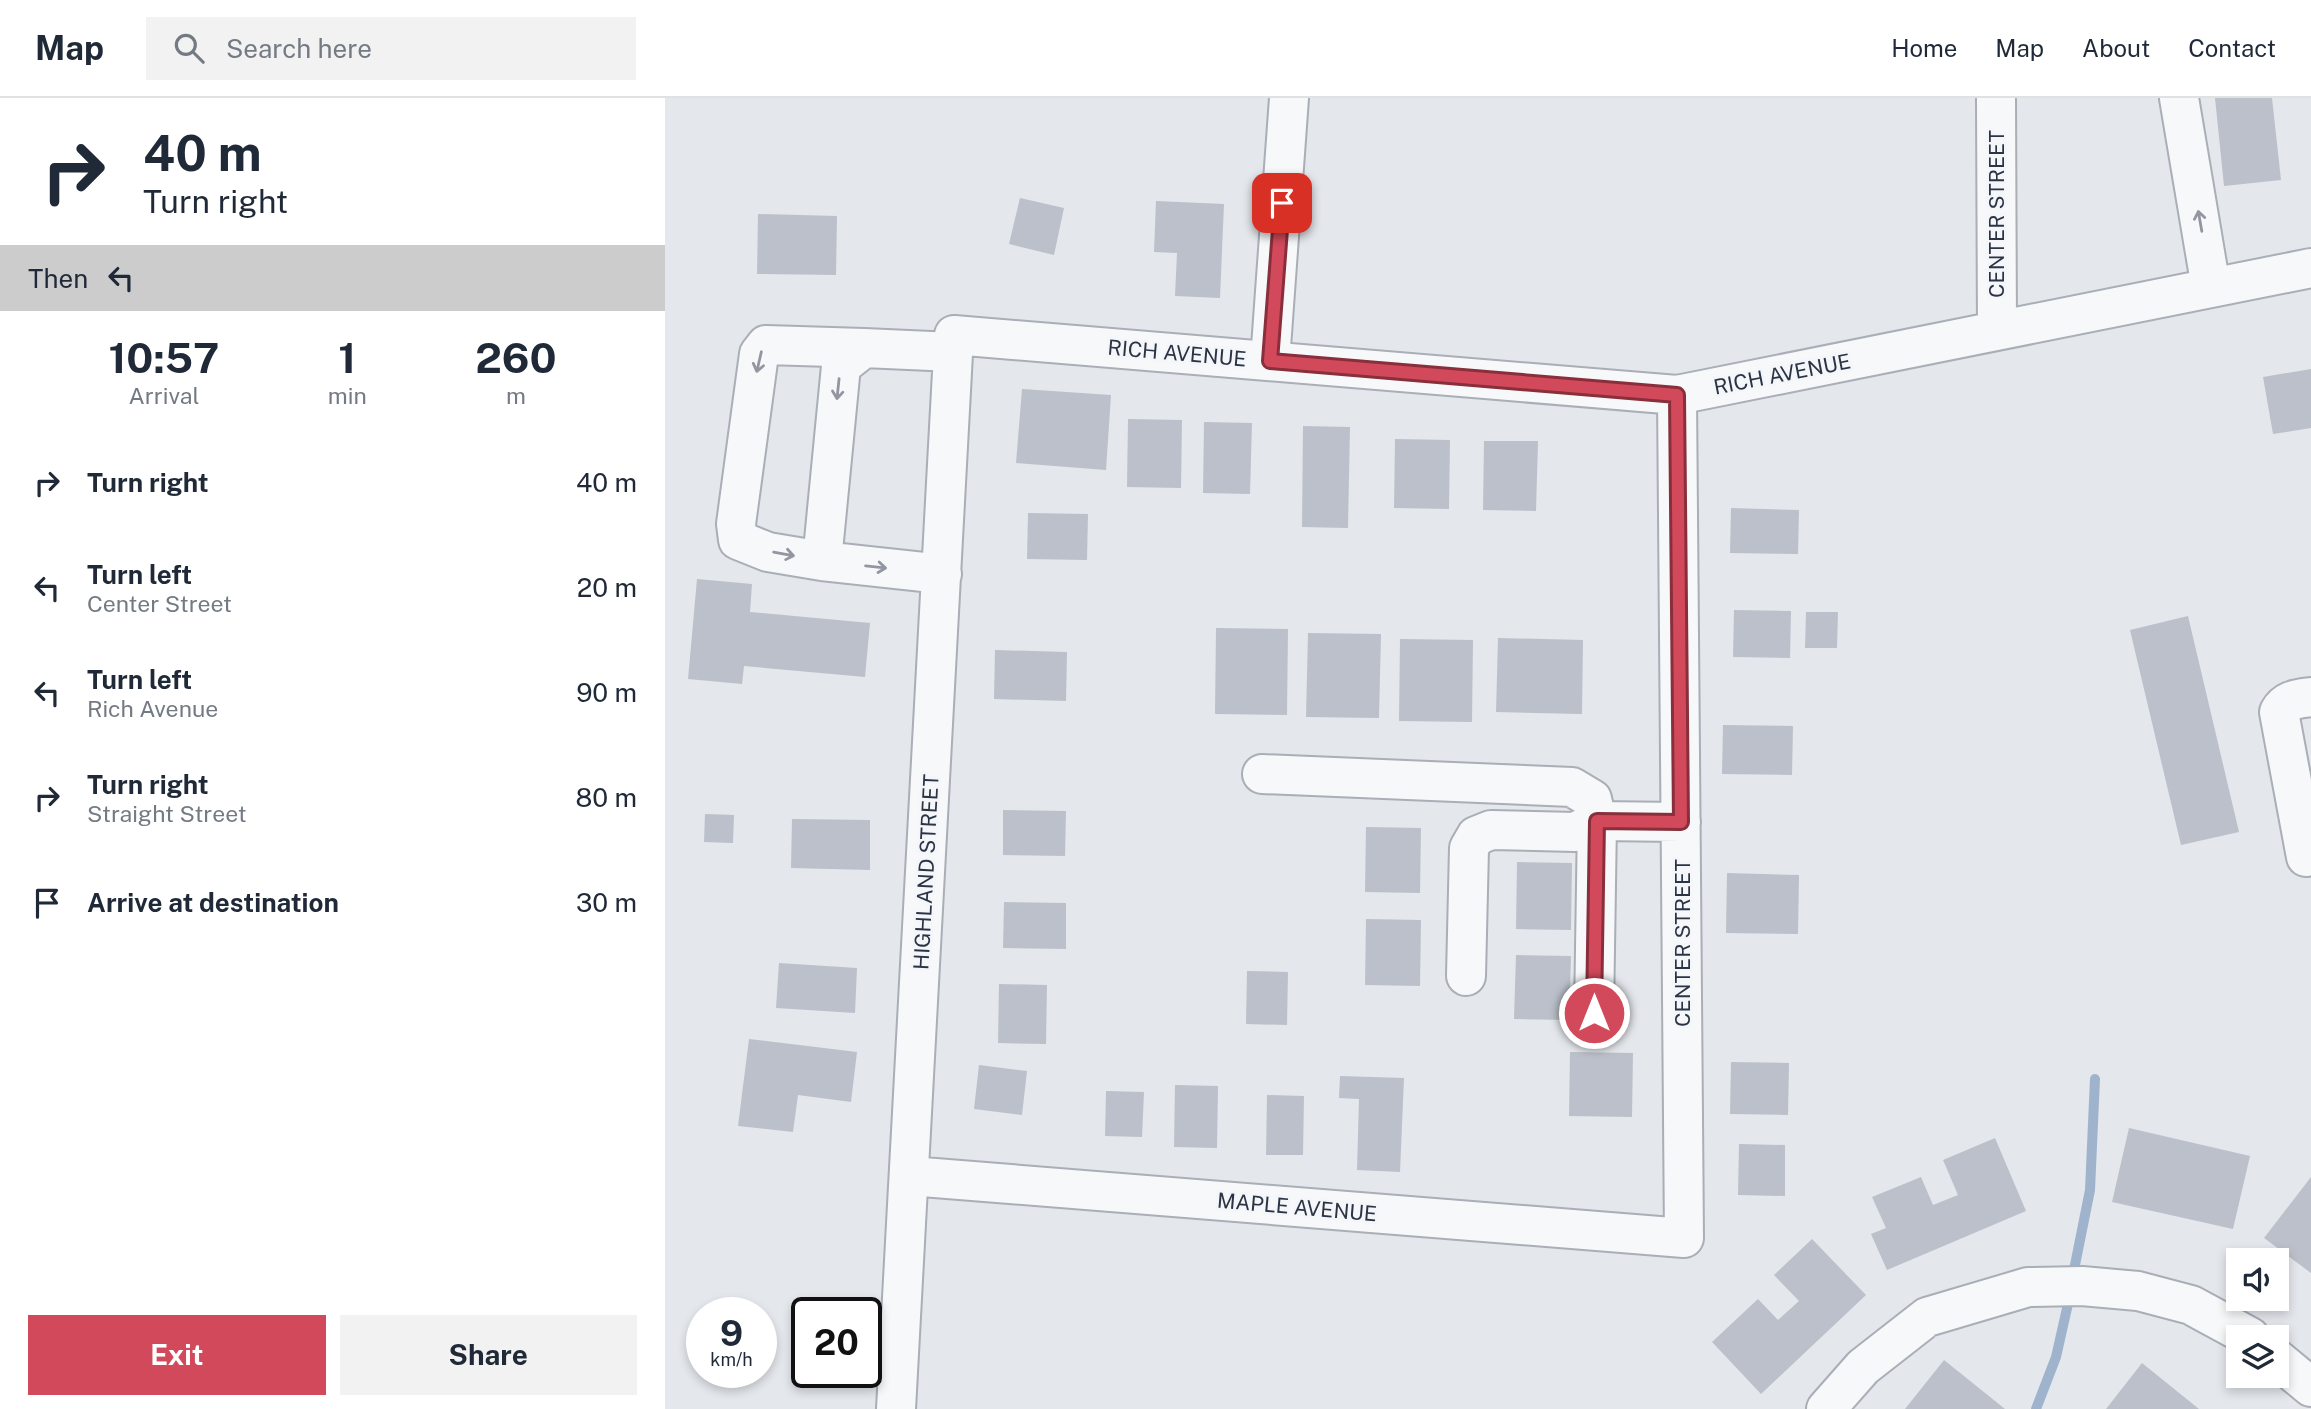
<!DOCTYPE html>
<html lang="en">
<head>
<meta charset="utf-8">
<style>
  body { margin:0; font-family:"Public Sans",sans-serif; background:#f2f2f3; color:#1f2937; height:100vh; display:flex; flex-direction:column; font-size:26px; white-space:nowrap }
  * { box-sizing:border-box; margin:0 }
  p { font-size:23px; color:#747a83 }
  .icon { flex:none; width:38px; height:38px; fill:none; stroke:currentColor; stroke-width:2; stroke-linecap:round; stroke-linejoin:round }
  .map { position:relative; flex:1; overflow:hidden }
  .details { display:flex; flex-direction:column; background:#fff; width:665px }
  .details>* { flex:none }
  .guide { background:#fff; color:#1f2937; overflow:hidden }
  .controls { position:absolute; left:1561px; top:1150px; display:grid; gap:14px }
  .controls a { display:grid; place-items:center; width:63px; height:63px; border-radius:0px; background:#fff; box-shadow:0 4px 10px #0003; font-size:35px }
  .speed { position:absolute; left:21px; top:1199px; display:flex; gap:14px; font-size:35px; font-weight:700; text-align:center }
  .speed>* { display:grid; place-content:center; width:91px; height:91px; border-radius:50%; background:#fff; box-shadow:0 4px 10px #0003; line-height:1 }
  .speed small { font-size:18px; font-weight:400 }
  .speed .limit { border:4px solid #111; border-radius:10px; background:#fff; color:#111 }
  .pin { position:absolute; display:grid; place-items:center; width:60px; height:60px; color:#fff; margin:-30px; border-radius:14px; box-shadow:0 4px 10px #0006 }
  .me { position:absolute; width:77px; margin:-38px; rotate:0deg; stroke-linejoin:round; filter:drop-shadow(0 0 5px #0008) }
  .turn { display:flex; align-items:center; gap:24px; height:147px; padding:0 28px; font-size:32px }
  .turn .icon { width:91px; height:91px; stroke-width:2.5 }
  .turn b { display:block; font-size:49px; line-height:60px }
  .then { display:flex; align-items:center; height:66px; padding:0 28px; background:#0003; gap:14px; font-size:26px }
  .eta { display:flex; justify-content:space-evenly; align-items:center; height:119px; text-align:center }
  .eta b { font-size:42px; font-weight:700; line-height:49px }
  .primary-button { display:flex; gap:14px; margin-top:auto; padding:14px 28px }
  .primary-button a { flex:1; height:80px; border-radius:0px; background:#d1495b; color:#fff; font-size:28px; font-weight:700; line-height:80px; text-align:center }
  .primary-button a+a { background:#f2f2f3; color:#1f2937 }
  ul { padding:0; list-style:none }
  li { display:flex; align-items:center; gap:21px; height:105px; padding:0 28px }
  li div { flex:1 }
  li b { display:block; font-size:26px }
  li em { font-style:normal }
  header { display:flex; align-items:center; gap:42px; box-sizing:border-box; height:98px; padding:0 35px; background:#fff; border-bottom:2px solid #e0e1e3 }
  header strong { font-size:33px }
  nav { display:flex; gap:38px; margin-inline-start:auto; font-size:24px }
  .search { width:490px; height:63px; background:#f2f2f3; display:flex; align-items:center; gap:18px; box-sizing:border-box; padding:0 24px; border-radius:0px; color:#747a83; font-size:26px }
  main { display:flex; flex:1; min-height:0 }
  .map>svg:first-child { display:block }
  .lines { fill:none; stroke-linecap:round; stroke-linejoin:round }
  .stream { stroke:#9fb4cc; stroke-width:10 }
  .building { fill:#bbc0ca }
  .minor-casing { stroke:#a9aeb7; stroke-width:42 }
  .minor { stroke:#f7f8fa; stroke-width:38 }
  .oneway { stroke:#9196a0 }
  .route-casing { stroke:#882f3b; stroke-width:18 }
  .route { stroke:#d1495b; stroke-width:12 }
  .labels { text-anchor:middle; dominant-baseline:central; stroke-width:6; stroke-linejoin:round; paint-order:stroke }
  .street-label { font-size:21px; fill:#2b3445; stroke:#f4f6f9 }
</style>
</head>
<body>
<header>
<strong>Map</strong>
<div class="search"><svg class="icon" aria-label="search" viewBox="0 0 24 24"><circle cx="10" cy="10" r="6"/><path d="M15 15l6 6"/></svg>Search here</div>
<nav><a>Home</a><a>Map</a><a>About</a><a>Contact</a></nav>
</header>
<main>
<section class="details">
<div class="guide">
<div class="turn"><svg class="icon" aria-label="right" viewBox="0 0 24 24"><path d="M7 20v-9h11M14 6l5 5-5 5"/></svg><div><b>40 m</b>Turn right</div></div>
<div class="then">Then<svg class="icon" aria-label="left" viewBox="0 0 24 24"><path d="M17 20v-9H6M10 6l-5 5 5 5"/></svg></div>
</div>
<div class="eta">
<div><b>10:57</b><p>Arrival</p></div>
<div><b>1</b><p>min</p></div>
<div><b>260</b><p>m</p></div>
</div>
<ul>
<li><svg class="icon" aria-label="right" viewBox="0 0 24 24"><path d="M7 20v-9h11M14 6l5 5-5 5"/></svg><div><b>Turn right</b></div><em>40 m</em></li>
<li><svg class="icon" aria-label="left" viewBox="0 0 24 24"><path d="M17 20v-9H6M10 6l-5 5 5 5"/></svg><div><b>Turn left</b><p>Center Street</p></div><em>20 m</em></li>
<li><svg class="icon" aria-label="left" viewBox="0 0 24 24"><path d="M17 20v-9H6M10 6l-5 5 5 5"/></svg><div><b>Turn left</b><p>Rich Avenue</p></div><em>90 m</em></li>
<li><svg class="icon" aria-label="right" viewBox="0 0 24 24"><path d="M7 20v-9h11M14 6l5 5-5 5"/></svg><div><b>Turn right</b><p>Straight Street</p></div><em>80 m</em></li>
<li><svg class="icon" aria-label="arrive" viewBox="0 0 24 24"><path d="M6 21V4h12l-3 4 3 4H6"/></svg><div><b>Arrive at destination</b></div><em>30 m</em></li>
</ul>
<div class="primary-button"><a>Exit</a><a>Share</a></div>
</section>
<div class="map">
<svg width="1646" height="1311" viewBox="0 0 1646 1311">
  <rect width="100%" height="100%" fill="#e4e7ec"/>
  <g class="lines">
    <path class="stream" d="M 1407,1182 L 1425,1092 L 1430,981
      M 1371,1311 L 1391,1259 L 1405,1197"/>
  </g>
  <path class="building" d="M 1550,0 L 1607,0 L 1616,82 L 1559,88 Z
    M 355,100 L 399,110 L 389,157 L 344,146 Z
    M 491,103 L 559,106 L 555,200 L 510,198 L 512,155 L 489,154 Z
    M 93,116 L 172,118 L 171,177 L 92,176 Z
    M 1646,271 L 1646,330 L 1608,336 L 1598,279 Z
    M 357,291 L 446,297 L 441,372 L 351,365 Z
    M 463,321 L 517,322 L 516,390 L 462,389 Z
    M 539,324 L 587,325 L 585,396 L 538,395 Z
    M 638,328 L 685,329 L 683,430 L 637,429 Z
    M 730,341 L 785,342 L 784,411 L 729,410 Z
    M 819,343 L 873,343 L 871,413 L 818,412 Z
    M 1066,410 L 1134,412 L 1133,456 L 1065,455 Z
    M 363,415 L 423,416 L 422,462 L 362,461 Z
    M 32,481 L 87,486 L 85,514 L 205,525 L 200,579 L 79,568 L 77,586 L 23,581 Z
    M 1069,512 L 1126,513 L 1125,560 L 1068,559 Z
    M 1141,514 L 1173,514 L 1172,550 L 1140,550 Z
    M 1523,518 L 1574,734 L 1516,747 L 1465,532 Z
    M 551,530 L 623,531 L 622,617 L 550,616 Z
    M 643,535 L 716,536 L 714,620 L 641,619 Z
    M 833,540 L 918,542 L 917,616 L 831,614 Z
    M 735,541 L 808,542 L 807,624 L 734,623 Z
    M 330,552 L 402,554 L 401,603 L 329,601 Z
    M 1058,627 L 1128,628 L 1127,677 L 1057,676 Z
    M 338,712 L 401,713 L 400,758 L 338,757 Z
    M 40,716 L 69,717 L 68,745 L 39,744 Z
    M 127,721 L 205,722 L 205,772 L 126,770 Z
    M 701,729 L 756,730 L 755,795 L 700,794 Z
    M 852,764 L 907,765 L 906,832 L 851,831 Z
    M 1062,775 L 1134,777 L 1133,836 L 1061,835 Z
    M 339,804 L 401,805 L 401,851 L 338,850 Z
    M 701,821 L 756,822 L 755,888 L 700,887 Z
    M 851,857 L 906,858 L 904,922 L 849,921 Z
    M 114,865 L 192,870 L 190,915 L 111,910 Z
    M 582,873 L 623,874 L 622,927 L 581,926 Z
    M 334,886 L 382,887 L 381,946 L 333,945 Z
    M 84,941 L 192,954 L 186,1004 L 133,997 L 128,1034 L 73,1028 Z
    M 905,954 L 968,955 L 967,1019 L 904,1018 Z
    M 1066,964 L 1124,965 L 1123,1017 L 1065,1016 Z
    M 314,967 L 362,973 L 357,1017 L 309,1011 Z
    M 675,978 L 739,980 L 735,1074 L 692,1072 L 694,1001 L 674,1000 Z
    M 510,987 L 553,988 L 552,1050 L 509,1049 Z
    M 441,993 L 479,994 L 477,1039 L 440,1038 Z
    M 602,997 L 639,998 L 638,1057 L 601,1057 Z
    M 1464,1030 L 1585,1058 L 1568,1131 L 1447,1104 Z
    M 1330,1040 L 1361,1113 L 1222,1172 L 1206,1136 L 1221,1130 L 1207,1099 L 1256,1079 L 1268,1107 L 1293,1097 L 1278,1062 Z
    M 1074,1046 L 1120,1047 L 1120,1098 L 1073,1097 Z
    M 1646,1079 L 1646,1175 L 1599,1140 Z
    M 1147,1141 L 1201,1197 L 1096,1296 L 1047,1244 L 1093,1201 L 1113,1222 L 1134,1203 L 1109,1177 Z
    M 1279,1262 L 1340,1311 L 1240,1311 Z
    M 1477,1265 L 1534,1311 L 1441,1311 Z"/>
  <g class="lines">
    <defs>
      <path id="minor" d="M 1331,0 L 1332,233
        M 1514,0 L 1546,190
        M 605,263 L 624,0
        M 157,463 L 103,454 L 73,442 L 71,426 L 94,256 L 101,247 L 199,250
        M 277,476 L 157,463 L 176,268 L 199,250 L 288,254
        M 597,676 L 907,689 L 927,701 L 932,723 L 1016,724
        M 1641,759 L 1614,614 C 1621,601 1633,601 1646,599
        M 801,878 L 804,750 L 811,738 L 826,732 L 910,734 L 932,723
        M 929,915 L 932,723
        M 245,1078 L 1019,1140 L 1012,297
        M 1612,1261 L 1646,1289
        M 231,1311 L 289,237 L 1012,297 L 1646,170
        M 1161,1311 L 1198,1269 L 1262,1219 L 1363,1189 L 1417,1188 L 1473,1193 L 1526,1207 L 1585,1239"/>
    </defs>
    <use href="#minor" class="minor-casing"/>
    <use href="#minor" class="minor"/>
  </g>
  <defs><path id="oneway-shaft" d="M-6 0H5M1.5-3L5.5 0L1.5 3" fill="none" stroke-width="1.6" stroke-linecap="round" stroke-linejoin="round" transform="scale(1.75)"/></defs>
  <g class="oneway">
    <use href="#oneway-shaft" transform="translate(1535 123) rotate(-100)"/>
    <use href="#oneway-shaft" transform="translate(94 264) rotate(103)"/>
    <use href="#oneway-shaft" transform="translate(173 291) rotate(96)"/>
    <use href="#oneway-shaft" transform="translate(119 456) rotate(10)"/>
    <use href="#oneway-shaft" transform="translate(211 469) rotate(6)"/>
  </g>
  <g class="lines">
    <defs>
      <path id="route" d="M 617,105 L 605,263 L 1012,297 L 1016,724 L 932,723 L 929,915"/>
    </defs>
    <use href="#route" class="route-casing"/>
    <use href="#route" class="route"/>
  </g>
  <g class="labels">
    <g class="street-label">
      <text transform="translate(1331 116) rotate(-90)">CENTER STREET</text>
      <text transform="translate(512 255) rotate(5)">RICH AVENUE</text>
      <text transform="translate(1117 276) rotate(-11)">RICH AVENUE</text>
      <text transform="translate(261 774) rotate(-87)">HIGHLAND STREET</text>
      <text transform="translate(1017 845) rotate(-90)">CENTER STREET</text>
      <text transform="translate(632 1109) rotate(5)">MAPLE AVENUE</text>
    </g>
  </g>
</svg>
<div class="controls">
<a><svg class="icon" aria-label="sound" viewBox="0 0 24 24"><path d="M4 9h4l5-4v14l-5-4H4zM17 9q2 3 0 6"/></svg></a>
<a><svg class="icon" aria-label="layers" viewBox="0 0 24 24"><path d="M12 4l9 5-9 5-9-5zM3 14l9 5 9-5"/></svg></a>
</div>
<div class="speed"><div>9<small>km/h</small></div><div class="limit">20</div></div>
<div class="pin" style="left:617px;top:105px;background:#d93025"><svg class="icon" aria-label="arrive" viewBox="0 0 24 24"><path d="M6 21V4h12l-3 4 3 4H6"/></svg></div>
<svg class="me" style="left:929px;top:915px" viewBox="-20 -20 40 40"><circle r="17" fill="#d1495b" stroke="#fff" stroke-width="3"/><path d="M0-11L8 9 0 5-8 9z" fill="#fff"/></svg>
</div>
</main>
</body>
</html>
